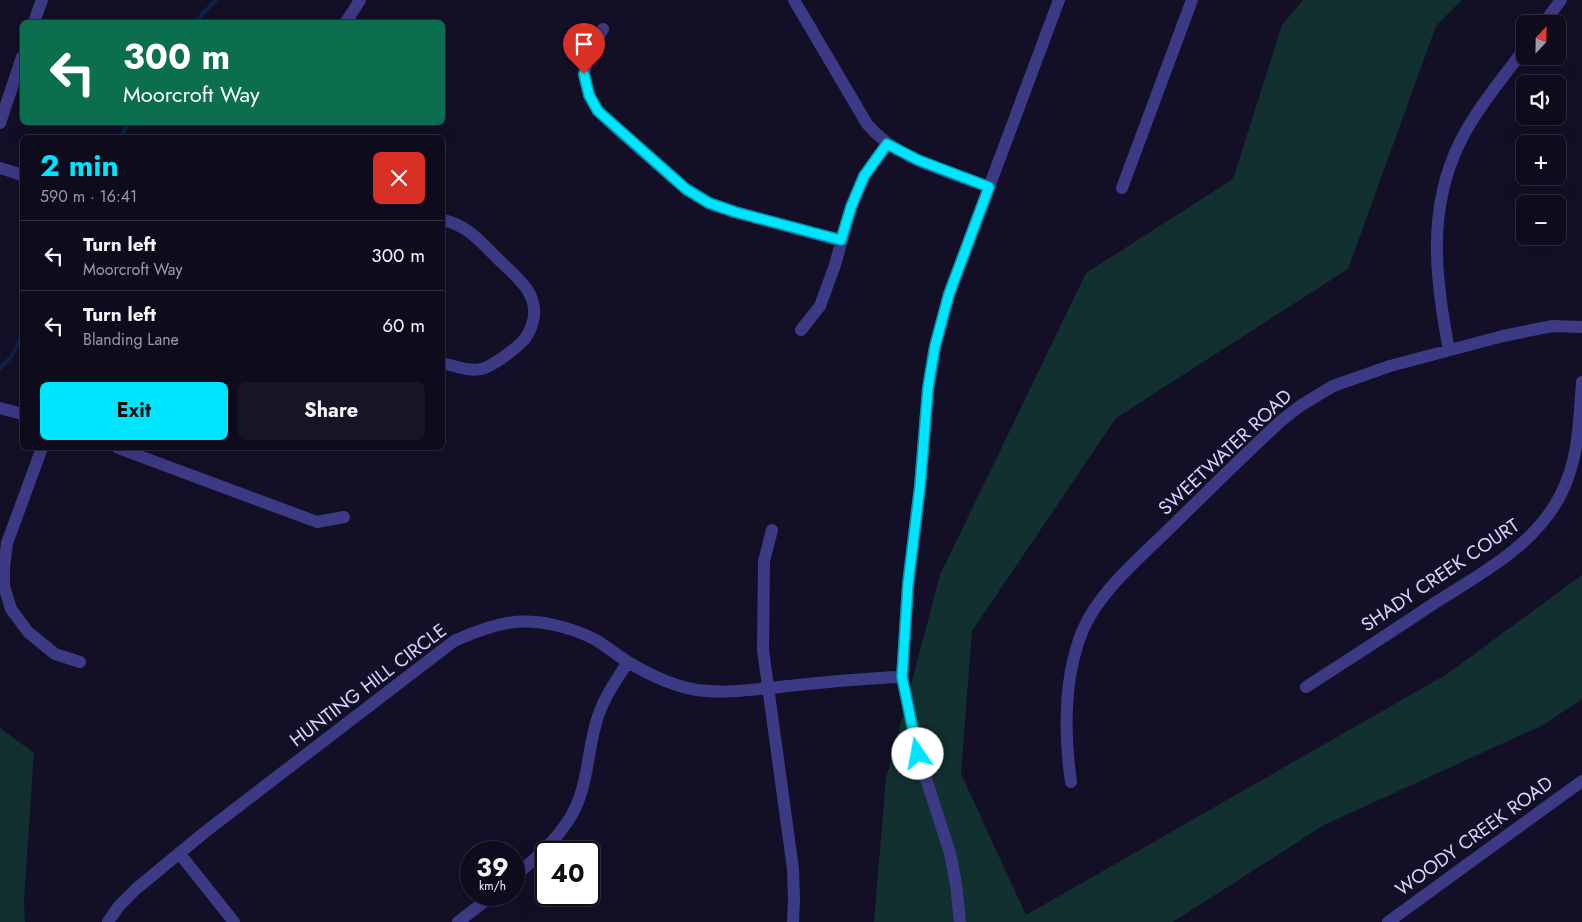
<!DOCTYPE html>
<html lang="en">
<head>
<meta charset="utf-8">
<style>
  body { margin:0; font-family:Jost,sans-serif; background:#171425; color:#f1f3f6; height:100vh; display:flex; flex-direction:column; font-size:19px; white-space:nowrap }
  * { box-sizing:border-box; margin:0 }
  p { font-size:16px; color:#9b9ba3 }
  .icon { flex:none; width:28px; height:28px; fill:none; stroke:currentColor; stroke-width:2; stroke-linecap:round; stroke-linejoin:round }
  .map { position:relative; flex:1; overflow:hidden }
  .panel { position:absolute; left:20px; top:135px; width:425px; height:315px; display:flex; flex-direction:column; background:#0e0b1c; border-radius:8px; box-shadow:0 5px 20px #0002,0 0 0 1px #2e2b3b }
  .panel>* { flex:none }
  .banner { position:absolute; left:20px; top:20px; width:425px; height:105px; border-radius:8px; box-shadow:0 5px 20px #0002,0 0 0 1px #2e2b3b; background:#0b6e4f; color:#fff; overflow:hidden }
  .needle { width:32px; rotate:22deg }
  .fabs { position:absolute; left:1516px; top:15px; display:grid; gap:10px }
  .fabs a { display:grid; place-items:center; width:50px; height:50px; border-radius:8px; background:#0e0b1c; box-shadow:0 5px 20px #0002,0 0 0 1px #2e2b3b; font-size:25px }
  .speed { position:absolute; left:460px; top:841px; display:flex; gap:10px; font-size:25px; font-weight:700; text-align:center }
  .speed>* { display:grid; place-content:center; width:65px; height:65px; border-radius:50%; background:#0e0b1c; box-shadow:0 5px 20px #0002,0 0 0 1px #2e2b3b; line-height:1 }
  .speed small { font-size:12px; font-weight:400 }
  .speed .limit { border:2px solid #111; border-radius:8px; background:#fff; color:#111 }
  .pin { position:absolute; display:grid; place-items:center; width:42px; height:42px; color:#fff; margin:-51px -21px; border-radius:50% 50% 50% 0; rotate:-45deg; box-shadow:0 0 5px #0007 }
  .pin .icon { rotate:45deg }
  .me { position:absolute; width:55px; margin:-28px; rotate:348deg; stroke-linejoin:round; filter:drop-shadow(0 0 4px #0008) }
  .turn { display:flex; align-items:center; gap:18px; height:105px; padding:0 20px; font-size:22px }
  .turn .icon { width:65px; height:65px; stroke-width:2.5 }
  .turn b { display:block; font-size:35px; line-height:42px }
  .round { display:grid; place-items:center; flex:none; width:52px; height:52px; border-radius:8px; background:#171425 }
  .headline { display:flex; align-items:center; justify-content:space-between; height:85px; padding:0 20px }
  h1 { font-size:30px; font-weight:700; line-height:38px; color:#00e5ff }
  .action { display:flex; gap:10px; margin-top:auto; padding:10px 20px }
  .action a { flex:1; height:58px; border-radius:8px; background:#00e5ff; color:#111; font-size:20px; font-weight:700; line-height:58px; text-align:center }
  .action a+a { background:#171425; color:#f1f3f6 }
  ul { padding:0; list-style:none }
  li { display:flex; align-items:center; gap:15px; height:70px; padding:0 20px; border-top:1px solid #2e2b3b }
  li div { flex:1 }
  li b { display:block; font-size:19px }
  li em { font-style:normal }
  .map>svg:first-child { display:block }
  .green { fill:#12302f }
  .lines { fill:none; stroke-linecap:round; stroke-linejoin:round }
  .stream { stroke:#0c2248; stroke-width:4 }
  .minor { stroke:#3d3a85; stroke-width:12 }
  .tertiary { stroke:#3d3a85; stroke-width:12 }
  .route-casing { stroke:#0095a6; stroke-width:12 }
  .route { stroke:#00e5ff; stroke-width:9 }
  .labels { text-anchor:middle; dominant-baseline:central; stroke-width:4; stroke-linejoin:round; paint-order:stroke }
  .street-label { font-size:19px; fill:#d9d4ff; stroke:#130f26 }
</style>
</head>
<body>
<div class="map">
<svg width="1582" height="922" viewBox="0 0 1582 922">
  <rect width="100%" height="100%" fill="#130f26"/>
  <path class="green" d="M 1303,0 L 1462,0 L 1436,26 L 1348,269 L 1116,418 L 972,631 L 961,774 L 1026,915 L 1447,674 L 1582,575 L 1582,699 L 1543,725 L 1324,825 L 1173,922 L 874,922 L 886,779 L 940,575 L 1086,273 L 1233,179 L 1282,25 Z
    M 0,728 L 34,753 L 24,900 L 25,922 L 0,922 Z"/>
  <g class="lines">
    <path class="stream" d="M 195,22 L 216,0
      M 120,138 L 129,122
      M 0,368 L 10,358 L 22,337"/>
    <path class="minor" d="M 794,0 L 867,124 C 896,159 947,171 989,187
      M 346,22 L 360,0
      M 1543,24 L 1561,0
      M 603,29 L 589,53 L 584,74 L 589,95 L 598,111 L 617,129 L 686,189 L 709,203 L 735,212 L 841,241
      M 0,168 L 22,175
      M 1122,188 L 1192,0
      M 442,220 C 466,224 481,242 497,258 C 515,276 540,293 533,321 C 529,337 522,343 509,353 C 480,375 476,372 442,363
      M 801,330 L 820,306 L 835,265 L 851,207 L 864,176 L 887,144
      M 1449,350 C 1435,278 1427,209 1460,142 C 1477,108 1503,78 1525,48
      M 0,408 L 22,414
      M 42,448 L 7,543 L 4,567 L 4,586 L 11,609 L 28,632 L 55,654 L 80,662
      M 118,448 L 317,522 L 344,517
      M 772,530 L 764,561 L 763,650 L 793,869 L 794,900 L 793,922
      M 1306,687 C 1346,661 1387,635 1427,608 C 1476,576 1534,548 1561,494 C 1579,459 1579,420 1582,382
      M 1071,782 C 1064,733 1064,678 1082,632 C 1098,592 1140,558 1170,528 C 1207,492 1244,455 1282,420 L 1300,406 L 1333,386 L 1390,366 L 1503,336 L 1537,329 L 1553,326 L 1582,327
      M 179,853 L 234,922
      M 514,877 C 535,859 557,840 571,816 C 588,788 587,753 596,723 C 602,700 615,682 628,662
      M 108,922 L 119,906 L 136,889 L 205,832 L 454,641 C 472,633 489,626 508,623 C 536,618 571,627 596,640 C 607,647 617,655 628,662 C 648,674 673,686 697,690 C 727,694 758,689 788,686 C 826,682 863,678 902,677
      M 458,922 L 493,895
      M 1388,922 L 1582,781"/>
    <path class="tertiary" d="M 34,22 L 42,0
      M 0,123 L 22,57
      M 960,922 L 956,884 L 950,853 L 918,754 L 902,677 L 908,584 L 920,486 L 928,389 L 935,346 L 949,294 L 1059,0"/>
  </g>
  <g class="lines">
    <defs>
      <path id="route" d="M 584,74 L 589,95 L 598,111 L 686,189 L 709,203 L 735,212 L 841,240 L 851,207 L 864,176 L 887,144 L 918,160 L 989,187 L 949,294 L 935,346 L 928,388 L 920,486 L 908,584 L 902,677 L 918,754"/>
    </defs>
    <use href="#route" class="route-casing"/>
    <use href="#route" class="route"/>
  </g>
  <g class="labels">
    <g class="street-label">
      <text transform="translate(1225 452) rotate(-43)">SWEETWATER ROAD</text>
      <text transform="translate(1440 575) rotate(-34)">SHADY CREEK COURT</text>
      <text transform="translate(368 685) rotate(-37)">HUNTING HILL CIRCLE</text>
      <text transform="translate(1474 836) rotate(-36)">WOODY CREEK ROAD</text>
    </g>
  </g>
</svg>
<div class="fabs">
<a><svg class="needle" viewBox="-14 -14 28 28"><path d="M0-13l5 13h-10z" fill="#e53935"/><path d="M0 13l5-13h-10z" fill="#9b9ba3"/></svg></a>
<a><svg class="icon" aria-label="sound" viewBox="0 0 24 24"><path d="M4 9h4l5-4v14l-5-4H4zM17 9q2 3 0 6"/></svg></a>
<a>+</a>
<a>−</a>
</div>
<div class="speed"><div>39<small>km/h</small></div><div class="limit">40</div></div>
<div class="pin" style="left:584px;top:74px;background:#d93025"><svg class="icon" aria-label="arrive" viewBox="0 0 24 24"><path d="M6 21V4h12l-3 4 3 4H6"/></svg></div>
<svg class="me" style="left:918px;top:754px" viewBox="-20 -20 40 40"><circle r="19" fill="#fff"/><path d="M0-13L10 11 0 6-10 11z" fill="#00e5ff"/></svg>
<div class="banner">
<div class="turn"><svg class="icon" aria-label="left" viewBox="0 0 24 24"><path d="M17 20v-9H6M10 6l-5 5 5 5"/></svg><div><b>300 m</b>Moorcroft Way</div></div>
</div>
<section class="panel">
<div class="headline"><div><h1>2 min</h1><p>590 m · 16:41</p></div><a class="round" style="background:#d93025;color:#fff"><svg class="icon" aria-label="close" viewBox="0 0 24 24"><path d="M6 6l12 12M18 6L6 18"/></svg></a></div>
<ul>
<li><svg class="icon" aria-label="left" viewBox="0 0 24 24"><path d="M17 20v-9H6M10 6l-5 5 5 5"/></svg><div><b>Turn left</b><p>Moorcroft Way</p></div><em>300 m</em></li>
<li><svg class="icon" aria-label="left" viewBox="0 0 24 24"><path d="M17 20v-9H6M10 6l-5 5 5 5"/></svg><div><b>Turn left</b><p>Blanding Lane</p></div><em>60 m</em></li>
</ul>
<div class="action"><a>Exit</a><a>Share</a></div>
</section>
</div>
</body>
</html>
